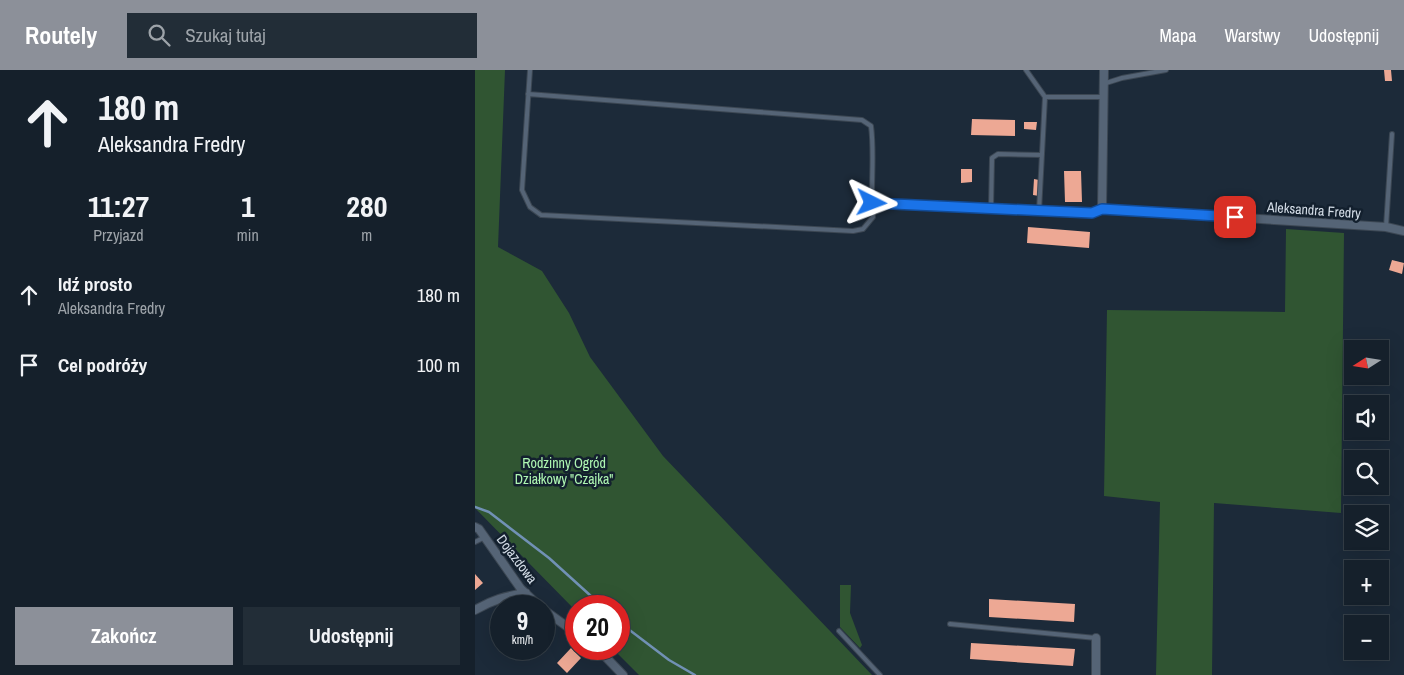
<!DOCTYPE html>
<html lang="pl">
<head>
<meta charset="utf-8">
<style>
  body { margin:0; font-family:"Archivo Narrow",sans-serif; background:#222d37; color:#f1f3f6; height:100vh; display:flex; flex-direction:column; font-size:19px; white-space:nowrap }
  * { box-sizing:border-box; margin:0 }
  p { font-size:16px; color:#9da3a9 }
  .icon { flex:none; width:28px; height:28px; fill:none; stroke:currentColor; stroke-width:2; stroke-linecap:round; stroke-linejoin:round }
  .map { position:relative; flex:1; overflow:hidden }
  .side { display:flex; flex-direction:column; background:#15202b; width:475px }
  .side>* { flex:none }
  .top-card { background:#15202b; color:#f1f3f6; overflow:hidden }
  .needle { width:32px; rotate:258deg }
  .fabs { position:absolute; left:869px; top:270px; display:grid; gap:10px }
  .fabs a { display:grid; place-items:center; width:45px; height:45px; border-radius:0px; background:#15202b; box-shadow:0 5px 20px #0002,0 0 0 1px #343e47; font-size:25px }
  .speed { position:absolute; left:15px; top:525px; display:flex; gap:10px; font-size:25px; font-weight:700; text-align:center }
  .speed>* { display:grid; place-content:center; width:65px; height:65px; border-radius:50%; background:#15202b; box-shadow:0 5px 20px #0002,0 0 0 1px #343e47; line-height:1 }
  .speed small { font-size:12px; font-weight:400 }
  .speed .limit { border:8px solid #d22; background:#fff; color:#111 }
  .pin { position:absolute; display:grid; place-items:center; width:42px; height:42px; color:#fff; margin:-21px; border-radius:10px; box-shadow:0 2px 8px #0006 }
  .me { position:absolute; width:55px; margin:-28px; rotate:93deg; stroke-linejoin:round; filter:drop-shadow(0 0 4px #0008) }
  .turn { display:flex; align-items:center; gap:18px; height:105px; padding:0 15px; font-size:22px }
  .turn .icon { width:65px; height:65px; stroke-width:2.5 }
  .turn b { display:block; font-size:35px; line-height:42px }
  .eta { display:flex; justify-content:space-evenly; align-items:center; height:85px; text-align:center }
  .eta b { font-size:30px; font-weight:700; line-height:35px }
  .button { display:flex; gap:10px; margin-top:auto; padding:10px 15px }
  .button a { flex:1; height:58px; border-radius:0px; background:#8c9099; color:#fff; font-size:20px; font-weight:700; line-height:58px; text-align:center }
  .button a+a { background:#222d37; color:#f1f3f6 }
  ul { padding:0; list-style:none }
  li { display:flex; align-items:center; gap:15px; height:70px; padding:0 15px }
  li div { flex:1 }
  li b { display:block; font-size:19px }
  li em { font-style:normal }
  header { display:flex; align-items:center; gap:30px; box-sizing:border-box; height:70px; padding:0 25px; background:#8c9099; color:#fff }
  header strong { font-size:24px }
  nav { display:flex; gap:28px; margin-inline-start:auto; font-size:18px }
  .search { width:350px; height:45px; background:#222d37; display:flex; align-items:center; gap:12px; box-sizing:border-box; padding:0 18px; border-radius:0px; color:#9da3a9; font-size:19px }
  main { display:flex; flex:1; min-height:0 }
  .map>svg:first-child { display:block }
  .green { fill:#305532 }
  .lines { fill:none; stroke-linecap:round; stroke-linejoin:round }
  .stream { stroke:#7191b5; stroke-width:2.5 }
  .building { fill:#eda894 }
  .lane-casing { stroke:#3c4753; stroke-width:6 }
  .street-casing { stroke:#3c4753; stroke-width:10 }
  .lane { stroke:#556476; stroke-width:4 }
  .street { stroke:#556476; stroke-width:8 }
  .route-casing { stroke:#114b97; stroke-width:12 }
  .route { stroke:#1a73e8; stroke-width:9 }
  .labels { text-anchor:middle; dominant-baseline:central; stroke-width:5; stroke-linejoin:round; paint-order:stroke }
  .street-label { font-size:14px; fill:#d4dde7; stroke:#13202e }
  .park-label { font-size:14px; fill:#aff7b2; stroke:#13202e }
</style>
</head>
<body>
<header>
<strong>Routely</strong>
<div class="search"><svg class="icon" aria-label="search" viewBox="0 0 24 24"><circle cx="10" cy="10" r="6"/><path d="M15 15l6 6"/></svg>Szukaj tutaj</div>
<nav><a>Mapa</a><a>Warstwy</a><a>Udostępnij</a></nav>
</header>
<main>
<section class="side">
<div class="top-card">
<div class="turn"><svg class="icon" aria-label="ahead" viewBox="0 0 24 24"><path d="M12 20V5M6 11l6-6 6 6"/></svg><div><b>180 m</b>Aleksandra Fredry</div></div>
</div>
<div class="eta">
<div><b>11:27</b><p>Przyjazd</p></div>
<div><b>1</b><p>min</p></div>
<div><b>280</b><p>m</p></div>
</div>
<ul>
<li><svg class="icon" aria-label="ahead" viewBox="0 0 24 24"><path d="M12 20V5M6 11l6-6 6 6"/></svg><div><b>Idź prosto</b><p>Aleksandra Fredry</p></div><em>180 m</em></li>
<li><svg class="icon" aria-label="arrive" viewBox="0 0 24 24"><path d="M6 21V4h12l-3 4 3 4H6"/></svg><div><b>Cel podróży</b></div><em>100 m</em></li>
</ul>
<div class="button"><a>Zakończ</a><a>Udostępnij</a></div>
</section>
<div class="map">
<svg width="929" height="605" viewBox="0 0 929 605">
  <rect width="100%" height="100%" fill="#1c2a39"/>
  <path class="green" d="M 0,0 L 30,0 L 23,177 L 67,201 L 94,243 L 115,287 L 188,386 L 397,605 L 164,605 L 138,579 L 144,579 L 144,536 L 101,536 L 101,541 L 0,438 Z
    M 811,159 L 869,163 L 866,443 L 739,433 L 737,605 L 681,605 L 685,432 L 629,426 L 632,240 L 810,242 Z
    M 365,515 L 376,515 L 375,543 L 387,575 L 385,578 L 365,557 Z"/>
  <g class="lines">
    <path class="stream" d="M 0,437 L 14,442 L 74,488 L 127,536
      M 144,552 L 194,590 L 220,605"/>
  </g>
  <path class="building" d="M 909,0 L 916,0 L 917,11 L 910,11 Z
    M 497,49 L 540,50 L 540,66 L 496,65 Z
    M 549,52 L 562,52 L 561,60 L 549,59 Z
    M 486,99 L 497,99 L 497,112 L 486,113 Z
    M 589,101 L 606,101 L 607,132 L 590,132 Z
    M 559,109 L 564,110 L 564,126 L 558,125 Z
    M 553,157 L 615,162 L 614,178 L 552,173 Z
    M 917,190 L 929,193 L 927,204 L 914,200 Z
    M 0,504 L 8,513 L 0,520 Z
    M 514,529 L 600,534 L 599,552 L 514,547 Z
    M 496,573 L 600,579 L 598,596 L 495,589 Z
    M 96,578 L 106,588 L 92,603 L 82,593 Z"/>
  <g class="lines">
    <defs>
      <path id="lane" d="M 551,0 L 570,27 L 628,27
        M 628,14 L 647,8 L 691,0
        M 53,24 L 387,50 L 396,56 C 400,86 395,117 398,147 L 388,159 L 378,161 L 66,145 L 55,137 L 47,120 L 55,0
        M 397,133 L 617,143 L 627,139
        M 516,139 L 517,88 L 523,84 L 567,85
        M 564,141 L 570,27
        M 911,157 L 917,64
        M 0,472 L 10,467
        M 475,554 L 621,568
        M 364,561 L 405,605"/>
      <path id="street" d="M 629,0 L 627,139 L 911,157 L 929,161
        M 0,457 L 4,459 L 46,519 L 64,536
        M 0,540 C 17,530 31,526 51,523
        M 69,540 L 101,563
        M 123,579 L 148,605
        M 621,605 L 621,568"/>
    </defs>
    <use href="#lane" class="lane-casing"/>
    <use href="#street" class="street-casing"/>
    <use href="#lane" class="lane"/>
    <use href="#street" class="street"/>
  </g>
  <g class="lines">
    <defs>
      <path id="route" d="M 397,133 L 617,143 L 627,139 L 760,147"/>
    </defs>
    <use href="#route" class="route-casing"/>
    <use href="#route" class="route"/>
  </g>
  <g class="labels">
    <g class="street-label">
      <text transform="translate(839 140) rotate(4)">Aleksandra Fredry</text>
      <text transform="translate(42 489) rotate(53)">Dojazdowa</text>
    </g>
    <g class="park-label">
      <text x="89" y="393">Rodzinny Ogród<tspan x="89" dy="16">Działkowy "Czajka"</tspan></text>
    </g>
  </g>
</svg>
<div class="fabs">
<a><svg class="needle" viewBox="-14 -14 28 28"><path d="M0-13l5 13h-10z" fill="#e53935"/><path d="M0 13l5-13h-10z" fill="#9da3a9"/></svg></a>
<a><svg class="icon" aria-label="sound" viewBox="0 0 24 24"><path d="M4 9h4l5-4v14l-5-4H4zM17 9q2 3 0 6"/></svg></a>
<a><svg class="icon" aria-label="search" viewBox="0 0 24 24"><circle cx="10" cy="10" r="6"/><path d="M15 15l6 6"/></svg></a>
<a><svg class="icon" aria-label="layers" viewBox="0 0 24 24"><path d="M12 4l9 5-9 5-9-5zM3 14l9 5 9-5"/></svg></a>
<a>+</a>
<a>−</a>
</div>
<div class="speed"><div>9<small>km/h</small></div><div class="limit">20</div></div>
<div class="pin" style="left:760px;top:147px;background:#d93025"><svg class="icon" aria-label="arrive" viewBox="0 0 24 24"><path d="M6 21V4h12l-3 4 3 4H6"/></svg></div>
<svg class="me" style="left:397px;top:133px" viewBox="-20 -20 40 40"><path d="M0-17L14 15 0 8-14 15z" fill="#1a73e8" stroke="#fff" stroke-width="4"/></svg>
</div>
</main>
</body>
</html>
